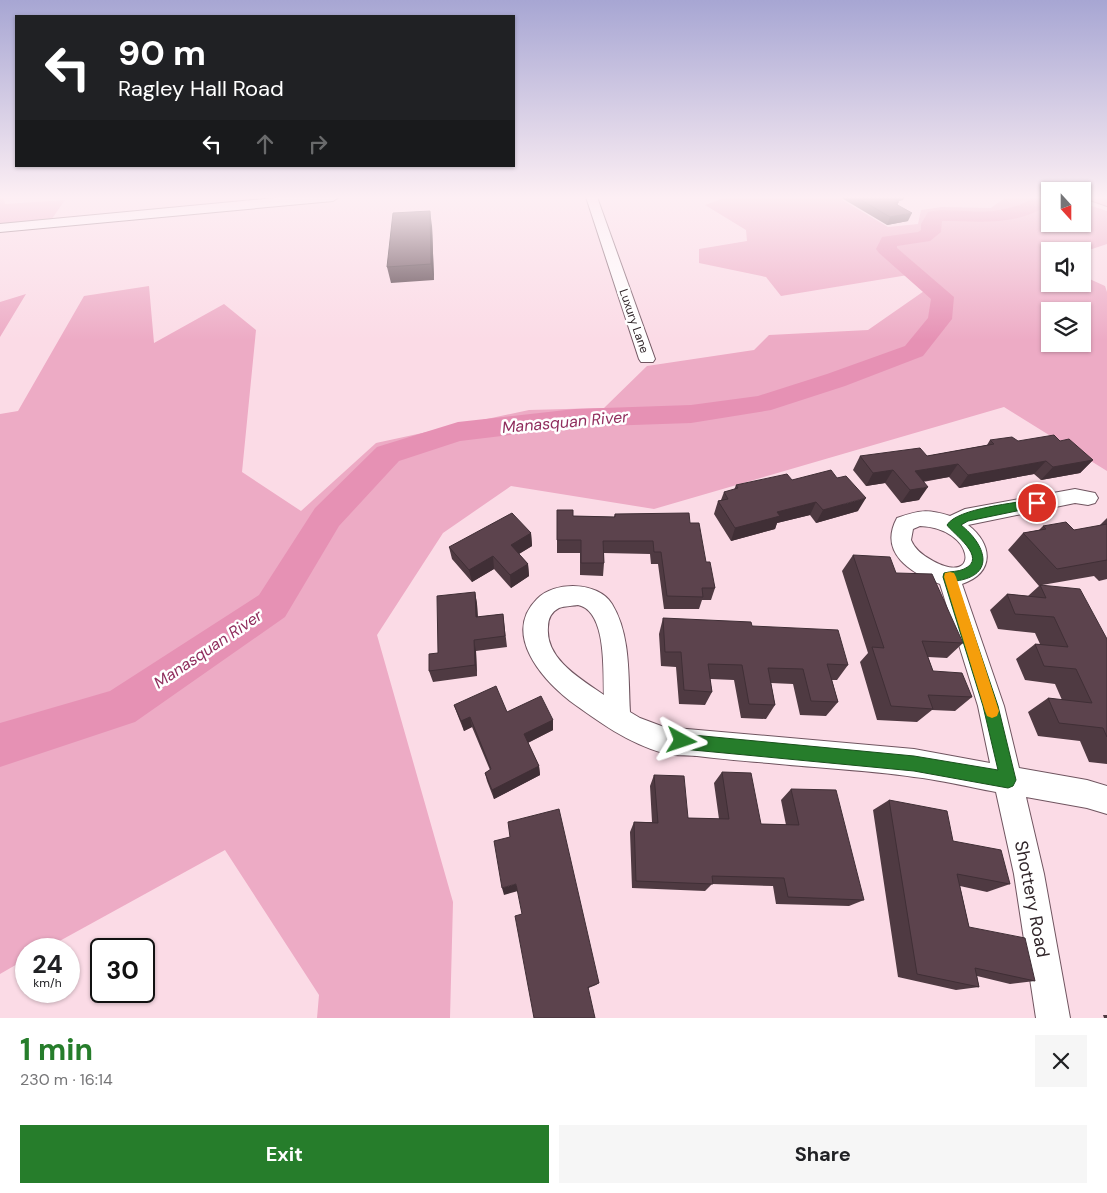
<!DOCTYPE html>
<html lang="en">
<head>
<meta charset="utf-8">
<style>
  body { margin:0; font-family:"DM Sans",sans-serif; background:#f6f6f6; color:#202124; height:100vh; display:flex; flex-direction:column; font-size:19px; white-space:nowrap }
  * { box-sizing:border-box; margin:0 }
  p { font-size:16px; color:#757577 }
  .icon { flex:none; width:28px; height:28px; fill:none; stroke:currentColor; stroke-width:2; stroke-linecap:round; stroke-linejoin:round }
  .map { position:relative; height:1018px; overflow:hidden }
  .details { display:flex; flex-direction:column; background:#fff; flex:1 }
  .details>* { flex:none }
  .guide { position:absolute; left:15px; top:15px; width:500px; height:152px; border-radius:0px; box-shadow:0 1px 4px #0004; background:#202124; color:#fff; overflow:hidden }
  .needle { width:32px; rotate:159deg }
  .buttons { position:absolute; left:1041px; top:182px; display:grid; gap:10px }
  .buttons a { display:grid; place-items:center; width:50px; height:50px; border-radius:0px; background:#fff; box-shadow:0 1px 4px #0004; font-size:25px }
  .speed { position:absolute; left:15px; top:938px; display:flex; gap:10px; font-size:25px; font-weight:700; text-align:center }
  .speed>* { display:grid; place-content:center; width:65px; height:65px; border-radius:50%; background:#fff; box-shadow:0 1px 4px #0004; line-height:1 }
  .speed small { font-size:12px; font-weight:400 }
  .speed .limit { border:2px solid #111; border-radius:8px; background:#fff; color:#111 }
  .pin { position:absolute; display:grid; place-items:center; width:42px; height:42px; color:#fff; margin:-21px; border:2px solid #fff; border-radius:50%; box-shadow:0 1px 5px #0007 }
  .me { position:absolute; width:55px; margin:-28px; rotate:95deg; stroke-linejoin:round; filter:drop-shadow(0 0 4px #0008) }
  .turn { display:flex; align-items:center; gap:18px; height:105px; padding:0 20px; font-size:22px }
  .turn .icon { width:65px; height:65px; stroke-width:2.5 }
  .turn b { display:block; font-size:35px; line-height:42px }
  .lanes { display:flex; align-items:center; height:48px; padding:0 20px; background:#0003; justify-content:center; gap:25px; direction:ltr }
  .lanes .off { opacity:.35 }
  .round { display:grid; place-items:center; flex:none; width:52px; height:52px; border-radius:0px; background:#f6f6f6 }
  .summary { display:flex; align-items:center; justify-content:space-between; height:85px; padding:0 20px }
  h1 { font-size:30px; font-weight:700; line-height:38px; color:#267d2b }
  .button { display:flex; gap:10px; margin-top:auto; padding:10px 20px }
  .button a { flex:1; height:58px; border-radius:0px; background:#267d2b; color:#fff; font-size:20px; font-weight:700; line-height:58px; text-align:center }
  .button a+a { background:#f6f6f6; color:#202124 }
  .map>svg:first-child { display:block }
  .green { fill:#edabc5; fill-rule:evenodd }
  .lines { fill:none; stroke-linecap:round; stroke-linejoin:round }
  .river { fill:#e691b4; fill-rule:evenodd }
  .minor-casing { stroke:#705560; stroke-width:2 }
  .tertiary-casing { stroke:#705560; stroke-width:2 }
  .trunk-casing { stroke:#b3728c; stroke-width:2 }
  .minor { fill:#fff; fill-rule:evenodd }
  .tertiary { fill:#fff; fill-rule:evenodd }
  .trunk { fill:#faaece; fill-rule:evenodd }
  .wall { fill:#4f3a42 }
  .shaded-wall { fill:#402f36 }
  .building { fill:#5c434d; stroke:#402f36 }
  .route { fill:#267d2b; stroke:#19511c }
  .slow { fill:#f59e0b }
  .labels { text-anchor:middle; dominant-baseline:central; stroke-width:5; stroke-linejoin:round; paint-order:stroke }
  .far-street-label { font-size:12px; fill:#32272b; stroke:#fff }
  .water-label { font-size:16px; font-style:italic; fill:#902d5d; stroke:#fff }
  .near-street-label { font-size:18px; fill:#32272b; stroke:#fff }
</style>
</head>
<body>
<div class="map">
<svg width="1107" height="1018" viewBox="0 0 1107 1018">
  <rect width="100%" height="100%" fill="#fbdbe6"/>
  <path class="green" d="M 0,197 L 3,197 L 5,204 L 65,200 L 49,223 L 0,228 Z
    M 727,197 L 837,197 L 888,227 L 918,224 L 921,210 L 942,207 L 991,208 L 1006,197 L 1050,197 L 1050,224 L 1082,224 L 1083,203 L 1107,211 L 1107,244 L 1083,252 L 1050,251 L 1050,284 L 1082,284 L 1083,276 L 1105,286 L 1107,292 L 1107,471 L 1004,407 L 654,509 L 511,486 L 443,533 L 377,635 L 453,902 L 450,1018 L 317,1018 L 319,995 L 225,850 L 45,949 L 26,949 L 26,959 L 0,974 L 0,414 L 18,411 L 84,296 L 149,286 L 154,343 L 224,304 L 256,330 L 242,472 L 301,511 L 376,443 L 529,410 L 604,408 L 647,366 L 754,350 L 769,335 L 868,330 L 927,289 L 920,273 L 781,296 L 766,277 L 699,263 L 699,249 L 747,241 L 746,230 L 705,205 ZM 1050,311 L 1082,311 L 1082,344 L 1050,344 Z
    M 26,294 L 0,337 L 0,302 Z"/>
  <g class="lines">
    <path class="river" d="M 1035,197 L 1050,197 L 1050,203 C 1019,227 978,221 942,221 L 941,232 L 930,241 L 897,246 L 897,248 L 954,297 L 952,319 L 923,356 L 845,386 L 771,410 L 691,423 L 575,427 L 460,441 L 399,461 L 339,526 L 285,617 L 135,722 L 0,767 L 0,723 L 110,691 L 259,595 L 315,508 L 377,447 L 458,422 L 575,409 L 691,405 L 758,396 L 827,374 L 905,346 L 928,318 L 931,299 L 879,253 L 876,249 L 882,237 L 918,232 L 921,230 L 921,224 L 928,212 C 941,209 954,211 967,211 C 991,213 1014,210 1035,197 Z"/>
    <defs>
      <path id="minor" d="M 586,197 L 597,197 L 655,359 L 653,362 L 641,362 L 639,359 Z
        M 1075,489 L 1095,493 L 1098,498 L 1095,503 L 1088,505 L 1075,503 L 968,525 C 993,544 995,573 962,584 L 1004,706 L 1019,768 L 1087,780 L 1107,786 L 1107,814 L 1087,808 L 1026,797 L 1044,874 L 1070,1018 L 1036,1018 L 1014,874 L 996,792 C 969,787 941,780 914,777 C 866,770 817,768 769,763 C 745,761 721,759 697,756 C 686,755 673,756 663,753 C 628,743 599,722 570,701 C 542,679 502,634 537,599 C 554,581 598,581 612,604 C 631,635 628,677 630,712 L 640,718 L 664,727 L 914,749 L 990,763 L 978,706 L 940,584 C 911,573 878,553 897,518 C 919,510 928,509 950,516 L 965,509 ZM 920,526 C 975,528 981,587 933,561 C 924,556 915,550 911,540 L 913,529 ZM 578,605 C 607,611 603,671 604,695 C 581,679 545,659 548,627 C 548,619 551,612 559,608 C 565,606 572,606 578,605 Z"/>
      <path id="tertiary" d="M 285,197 L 339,197 L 333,201 L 0,232 L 0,224 Z"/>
      <path id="trunk" d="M 1088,197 L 1107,197 L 1107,206 L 1090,200 Z"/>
    </defs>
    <use href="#minor" class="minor-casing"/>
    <use href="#tertiary" class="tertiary-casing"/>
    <use href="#trunk" class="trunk-casing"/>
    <use href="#minor" class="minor"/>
    <use href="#tertiary" class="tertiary"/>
    <use href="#trunk" class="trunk"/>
  </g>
  <path class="wall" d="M 840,197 L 904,197 L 903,200 L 898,201 L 898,205 L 908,221 L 887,225 Z
    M 432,226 L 434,280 L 391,283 L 387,267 Z
    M 990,440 L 1018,441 L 1060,441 L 1093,460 L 1080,473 L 1041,480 L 1034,474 L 959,488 L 949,477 L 923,482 L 919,500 L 901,503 L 885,483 L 866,486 L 853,470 L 860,456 L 927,456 L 987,445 Z
    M 792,480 L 858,511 L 816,523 L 810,515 L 777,523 L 775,529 L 731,541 L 714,514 L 718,501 L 721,500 L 724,492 L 734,490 L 736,485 Z
    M 557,510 L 573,516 L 614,517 L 615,514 L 690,523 L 715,588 L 711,600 L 702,600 L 699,609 L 664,609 L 658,564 L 651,564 L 650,554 L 604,553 L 604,563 L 603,576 L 580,575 L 580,553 L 557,553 Z
    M 1107,518 L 1107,579 L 1099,581 L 1094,576 L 1042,585 L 1107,639 L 1107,764 L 1089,762 L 1080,741 L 1038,736 L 1028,712 L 1048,698 L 1062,700 L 1055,684 L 1025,680 L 1016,659 L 1035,644 L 1040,644 L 1035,633 L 998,629 L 990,610 L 1007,594 L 1028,596 L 1039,586 L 1008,550 L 1023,533 L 1039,530 L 1043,526 L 1074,530 L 1099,526 Z
    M 531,533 L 532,546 L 519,554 L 528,564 L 529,576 L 511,588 L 494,569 L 472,582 L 452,559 L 449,547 Z
    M 853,555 L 896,573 L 963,643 L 947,658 L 928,657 L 933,671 L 972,697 L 955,711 L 932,710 L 917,722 L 877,720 L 860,662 L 868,653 L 842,571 Z
    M 475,592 L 477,604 L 478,617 L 503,614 L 507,647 L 476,651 L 477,676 L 433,682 L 429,671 L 438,653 Z
    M 663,618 L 752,626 L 848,665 L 837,680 L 832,680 L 838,702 L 826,716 L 800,715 L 793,684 L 771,683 L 775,705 L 766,719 L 741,718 L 734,680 L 710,679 L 712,692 L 705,705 L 679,704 L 676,667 L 661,666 L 659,634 Z
    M 454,705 L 507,712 L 553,720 L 553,730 L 528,743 L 539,766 L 540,775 L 494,799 L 487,781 L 485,773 L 490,770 L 472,727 L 464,731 L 458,716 Z
    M 722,772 L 761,824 L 786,825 L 781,800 L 791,789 L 864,900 L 849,906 L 776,904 L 773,886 L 712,884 L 705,891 L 632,888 L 630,832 L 634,822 L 652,822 L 650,786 L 654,775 L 688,818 L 719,819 L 714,783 Z
    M 889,800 L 953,841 L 1010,884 L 987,892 L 960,886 L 969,927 L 1035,981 L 1010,984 L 977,976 L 979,987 L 956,990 L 898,977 L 873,810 Z
    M 1103,1015 L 1107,1015 L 1107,1018 L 1104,1018 Z"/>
  <path class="shaded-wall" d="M 888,197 L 904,197 L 903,200 L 885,204 Z
    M 430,211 L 432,226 L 434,280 L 431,264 Z
    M 912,213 L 908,221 L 887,225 L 890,217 Z
    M 1093,460 L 1080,473 L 1041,480 L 1053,467 Z
    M 1046,461 L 1034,474 L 959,488 L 968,475 Z
    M 958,464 L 949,477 L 906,484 L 915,471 Z
    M 893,470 L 885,483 L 866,486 L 873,473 Z
    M 928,487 L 919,500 L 901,503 L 910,490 Z
    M 866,498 L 858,511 L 816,523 L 823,510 Z
    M 816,502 L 810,515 L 777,523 L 775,529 L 731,541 L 735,528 L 777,512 Z
    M 531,533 L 532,546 L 512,558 L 511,545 Z
    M 493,556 L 494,569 L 472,582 L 469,570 Z
    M 528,564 L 529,576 L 511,588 L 510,575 Z
    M 475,592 L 477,604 L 478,629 L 476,617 Z
    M 474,640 L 476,651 L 477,676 L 475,665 Z
    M 470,717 L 472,727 L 464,731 L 461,721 Z
    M 553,720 L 553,730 L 525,744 L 524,734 Z
    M 539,766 L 540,775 L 494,799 L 492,790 Z
    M 516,884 L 518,891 L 504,895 L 502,888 Z
    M 599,983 L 596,985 L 586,989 L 588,987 Z"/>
  <path class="building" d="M 856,197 L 890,197 L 899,202 L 894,203 L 912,213 L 890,217 Z
    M 430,211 L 431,264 L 387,267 L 393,213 Z
    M 1054,435 L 1060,441 L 1069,439 L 1093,460 L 1053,467 L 1046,461 L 968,475 L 958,464 L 915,471 L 928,487 L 910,490 L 893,470 L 873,473 L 860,456 L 920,448 L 927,456 L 994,444 L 990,440 L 1012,437 L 1018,441 Z
    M 831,470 L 837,478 L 846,476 L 866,498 L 823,510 L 816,502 L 777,512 L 780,516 L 735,528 L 718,501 L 728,499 L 724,492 L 738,488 L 736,485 L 787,474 L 792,480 Z
    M 557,510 L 573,510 L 573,516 L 615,517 L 615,514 L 689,513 L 690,523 L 699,523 L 706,562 L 710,562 L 715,588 L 702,588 L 703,597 L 667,596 L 661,552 L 654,552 L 653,541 L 603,541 L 604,563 L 581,563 L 581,540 L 557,540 Z
    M 512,513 L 531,533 L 511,545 L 528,564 L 510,575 L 493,556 L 469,570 L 449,547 Z
    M 1066,522 L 1074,530 L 1107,524 L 1107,560 L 1057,569 L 1023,533 L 1046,529 L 1043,526 Z
    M 853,555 L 890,557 L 896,573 L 932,574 L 963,643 L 922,641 L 933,671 L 962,673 L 972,697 L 928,695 L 933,709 L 891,706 L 872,647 L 884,648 Z
    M 1040,585 L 1080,589 L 1107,639 L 1107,737 L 1103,728 L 1059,723 L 1048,698 L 1092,703 L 1076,669 L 1044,666 L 1035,644 L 1068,647 L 1054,617 L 1015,614 L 1007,594 L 1046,598 Z
    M 475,592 L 476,617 L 503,614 L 505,636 L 474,640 L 475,665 L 429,671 L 429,654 L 438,653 L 437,596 Z
    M 663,618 L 751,622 L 752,626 L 838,630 L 848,665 L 827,664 L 838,702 L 811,701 L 803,669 L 768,668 L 775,705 L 749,704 L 742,665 L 708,664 L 712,692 L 684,690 L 681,652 L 665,652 Z
    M 496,686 L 507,712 L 541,696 L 553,720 L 524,734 L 539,766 L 492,790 L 485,773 L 491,769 L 470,717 L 461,721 L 454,705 Z
    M 722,772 L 751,773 L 761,824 L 799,825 L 791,789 L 836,790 L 864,900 L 788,897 L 784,878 L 712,876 L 713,884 L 636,881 L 634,822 L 658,823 L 654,775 L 684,776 L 688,818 L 729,819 Z
    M 889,800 L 947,811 L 953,841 L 1001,850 L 1010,884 L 957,874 L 969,927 L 1025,938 L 1035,981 L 975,968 L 979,987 L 917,974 Z
    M 559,809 L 599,983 L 588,987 L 595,1018 L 534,1018 L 515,916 L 522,914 L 516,884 L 502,888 L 494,841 L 510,837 L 508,822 Z"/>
  <linearGradient id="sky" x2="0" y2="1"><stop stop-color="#a7a6d3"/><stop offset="0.58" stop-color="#fdeff4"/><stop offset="1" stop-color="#fdeff4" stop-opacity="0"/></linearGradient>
  <rect width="1107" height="340" fill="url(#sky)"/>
  <path class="route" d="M 1037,499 L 1041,500 L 1042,503 L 1041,506 L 968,521 L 961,525 C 985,544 997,575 956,581 L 998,706 L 1016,780 L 1013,786 L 1008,788 L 914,771 L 682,749 L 676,747 L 674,741 L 676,736 L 682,734 L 914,756 L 998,770 L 983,706 L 943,577 L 944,573 C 951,571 958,572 964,569 C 989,558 952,533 947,525 C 957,508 1017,503 1037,499 Z"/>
  <path class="slow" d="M 950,572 L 954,573 L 956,577 L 999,711 L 997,716 L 992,718 L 987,716 L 985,711 L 944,577 L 945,573 Z"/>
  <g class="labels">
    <g class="far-street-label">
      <text transform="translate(634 321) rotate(71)">Luxury Lane</text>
    </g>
    <g class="water-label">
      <text transform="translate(565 422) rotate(-5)">Manasquan River</text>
      <text transform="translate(208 649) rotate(-34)">Manasquan River</text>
    </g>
    <g class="near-street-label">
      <text transform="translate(1032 899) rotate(79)">Shottery Road</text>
    </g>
  </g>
</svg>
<div class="buttons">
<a><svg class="needle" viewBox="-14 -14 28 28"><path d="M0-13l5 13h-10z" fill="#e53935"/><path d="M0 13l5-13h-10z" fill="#757577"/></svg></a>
<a><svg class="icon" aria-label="sound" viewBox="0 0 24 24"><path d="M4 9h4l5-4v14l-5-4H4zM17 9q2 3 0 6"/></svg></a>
<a><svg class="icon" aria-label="layers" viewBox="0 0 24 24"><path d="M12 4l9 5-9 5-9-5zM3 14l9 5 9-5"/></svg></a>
</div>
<div class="speed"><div>24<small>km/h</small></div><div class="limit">30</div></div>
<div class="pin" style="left:1037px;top:503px;background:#d93025"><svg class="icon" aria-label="arrive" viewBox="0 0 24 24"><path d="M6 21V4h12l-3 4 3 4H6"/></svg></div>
<svg class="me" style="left:682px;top:741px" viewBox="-20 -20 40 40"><path d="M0-17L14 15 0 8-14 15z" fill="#267d2b" stroke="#fff" stroke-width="4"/></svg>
<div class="guide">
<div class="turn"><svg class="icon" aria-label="left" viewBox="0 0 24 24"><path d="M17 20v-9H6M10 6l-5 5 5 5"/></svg><div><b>90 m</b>Ragley Hall Road</div></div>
<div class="lanes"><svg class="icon" aria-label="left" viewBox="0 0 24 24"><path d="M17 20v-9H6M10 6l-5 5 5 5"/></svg><svg class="icon off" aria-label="ahead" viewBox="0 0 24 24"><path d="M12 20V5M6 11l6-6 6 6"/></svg><svg class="icon off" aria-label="right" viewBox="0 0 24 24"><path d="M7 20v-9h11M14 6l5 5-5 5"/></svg></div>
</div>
</div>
<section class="details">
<div class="summary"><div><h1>1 min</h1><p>230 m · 16:14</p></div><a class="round"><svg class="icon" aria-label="close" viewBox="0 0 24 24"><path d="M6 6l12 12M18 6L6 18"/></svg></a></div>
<div class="button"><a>Exit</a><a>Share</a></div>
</section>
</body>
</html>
